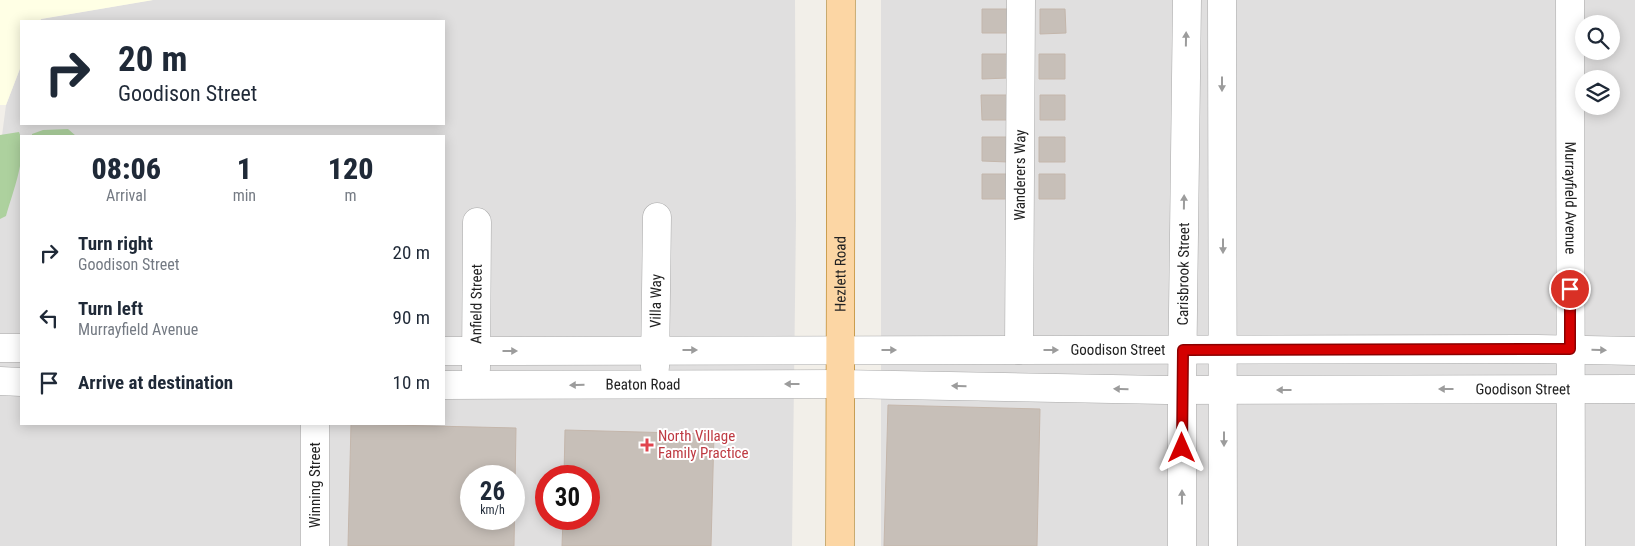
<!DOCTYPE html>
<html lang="en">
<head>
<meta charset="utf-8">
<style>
  body { margin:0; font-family:"Roboto Condensed",sans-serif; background:#f2f2f3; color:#1f2937; height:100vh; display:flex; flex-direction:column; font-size:19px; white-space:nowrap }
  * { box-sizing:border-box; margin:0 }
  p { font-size:16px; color:#747a83 }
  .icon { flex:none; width:28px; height:28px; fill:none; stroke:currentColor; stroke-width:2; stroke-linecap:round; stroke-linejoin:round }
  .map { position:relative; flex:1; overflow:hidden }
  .side { position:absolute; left:20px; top:135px; width:425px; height:290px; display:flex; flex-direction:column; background:#fff; border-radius:0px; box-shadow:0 2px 12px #0003 }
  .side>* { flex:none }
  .top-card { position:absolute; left:20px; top:20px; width:425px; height:105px; border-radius:0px; box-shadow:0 2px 12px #0003; background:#fff; color:#1f2937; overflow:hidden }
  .fabs { position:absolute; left:1575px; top:15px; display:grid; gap:10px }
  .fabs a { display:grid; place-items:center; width:45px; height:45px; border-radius:50%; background:#fff; box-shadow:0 2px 12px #0003; font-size:25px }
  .speed { position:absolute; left:460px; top:465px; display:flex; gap:10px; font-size:25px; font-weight:700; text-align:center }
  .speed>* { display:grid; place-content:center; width:65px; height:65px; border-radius:50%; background:#fff; box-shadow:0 2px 12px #0003; line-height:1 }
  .speed small { font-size:12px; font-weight:400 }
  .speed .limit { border:8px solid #d22; background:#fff; color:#111 }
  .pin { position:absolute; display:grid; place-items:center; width:42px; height:42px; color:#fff; margin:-21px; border:2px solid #fff; border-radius:50%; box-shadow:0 1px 5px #0007 }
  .me { position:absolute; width:55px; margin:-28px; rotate:0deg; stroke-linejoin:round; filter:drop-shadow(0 0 4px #0008) }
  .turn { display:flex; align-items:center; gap:18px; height:105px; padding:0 15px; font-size:22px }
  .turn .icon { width:65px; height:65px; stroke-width:2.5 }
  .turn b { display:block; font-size:35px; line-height:42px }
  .eta { display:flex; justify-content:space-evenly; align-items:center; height:85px; text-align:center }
  .eta b { font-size:30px; font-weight:800; line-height:35px }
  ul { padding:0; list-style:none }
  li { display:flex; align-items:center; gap:15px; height:65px; padding:0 15px }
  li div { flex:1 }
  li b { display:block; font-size:19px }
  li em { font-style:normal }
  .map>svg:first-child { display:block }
  .residential { fill:#e0dfdf; fill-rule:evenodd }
  .education { fill:#ffffe5 }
  .forest { fill:#add19e }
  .building { fill:#c7bfb8; stroke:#c4b6ab; fill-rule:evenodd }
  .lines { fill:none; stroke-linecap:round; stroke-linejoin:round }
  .minor-casing { stroke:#a9a9a9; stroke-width:29 }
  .major-casing { stroke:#a06b00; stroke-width:29 }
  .minor { stroke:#fff; stroke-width:28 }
  .major { stroke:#fcd6a4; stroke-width:28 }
  .oneway { fill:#9c9c9c }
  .route-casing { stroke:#8a0000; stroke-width:12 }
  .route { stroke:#d40000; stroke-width:9 }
  .health-dot { fill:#e0444e; stroke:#fff; stroke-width:2 }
  .labels { text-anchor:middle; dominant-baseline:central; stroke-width:4; stroke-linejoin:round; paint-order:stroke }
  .street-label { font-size:15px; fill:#222; stroke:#fff }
  .health-label { font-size:15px; fill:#be3a42; stroke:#fff; text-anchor:start }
</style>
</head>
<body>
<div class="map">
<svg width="1635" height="546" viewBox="0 0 1635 546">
  <rect width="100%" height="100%" fill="#f2efe9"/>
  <path class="residential" d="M 153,0 L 795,0 L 796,219 L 792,546 L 0,546 L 0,151 L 6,105 L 21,66 L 21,124 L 444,124 L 444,21 L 40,21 L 41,19 ZM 21,136 L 444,136 L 444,424 L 21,424 ZM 471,476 L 514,476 L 514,519 L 471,519 ZM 546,476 L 589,476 L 589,519 L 546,519 Z
    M 881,0 L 1635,0 L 1635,546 L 881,546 ZM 1584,24 L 1611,24 L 1611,51 L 1584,51 ZM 1584,79 L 1611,79 L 1611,106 L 1584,106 Z"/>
  <path class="education" d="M 0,0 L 153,0 L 41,19 L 40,21 L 21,21 L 21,66 L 6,105 L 0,105 Z"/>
  <path class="forest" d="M 68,129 L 76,136 L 32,136 L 32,134 L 43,130 Z
    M 19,132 C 29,152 12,194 6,216 L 0,219 L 0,135 Z"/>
  <path class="building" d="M 982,9 L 1008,9 L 1008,33 L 982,33 Z
    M 1040,9 L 1065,9 L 1066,33 L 1040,34 Z
    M 982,54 L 1008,54 L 1008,78 L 982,79 Z
    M 1039,54 L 1065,54 L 1065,79 L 1039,79 Z
    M 981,95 L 1007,95 L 1007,120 L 982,120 Z
    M 1040,95 L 1065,95 L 1065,120 L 1040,120 Z
    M 982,137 L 1008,137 L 1008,162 L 982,161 Z
    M 1039,137 L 1065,137 L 1065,162 L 1039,162 Z
    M 982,174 L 1008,174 L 1008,199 L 982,199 Z
    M 1039,174 L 1065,174 L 1065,199 L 1039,199 Z
    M 888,405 L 1040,409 L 1037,546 L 884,546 Z
    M 351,424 L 516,428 L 514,546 L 348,546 ZM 471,476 L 514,476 L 514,519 L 471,519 Z
    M 565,430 L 714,434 L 711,546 L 562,546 L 563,519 L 589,519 L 589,476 L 564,476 Z"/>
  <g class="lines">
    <defs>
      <g id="minor">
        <path d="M 1222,0 L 1223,546"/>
        <path id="s1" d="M 1570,0 L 1571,546"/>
        <path d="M 0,348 L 21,348"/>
        <path id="s2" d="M 1019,350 L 1021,0"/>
        <path id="s3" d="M 444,351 L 1538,349 L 1635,351"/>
        <path id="s4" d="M 655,367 L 657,217"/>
        <path id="s5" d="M 476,369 L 477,222"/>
        <path d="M 0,381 L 21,382"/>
        <path id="s6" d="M 444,385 L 841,384 L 1166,390 L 1635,389"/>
        <path d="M 315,546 L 315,424"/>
        <path id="s7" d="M 1182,546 L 1182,390 L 1187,0"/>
      </g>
      <g id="major">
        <path id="s8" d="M 840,546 L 841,0"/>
      </g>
    </defs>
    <use href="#minor" class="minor-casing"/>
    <use href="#major" class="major-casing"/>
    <use href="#minor" class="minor"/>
    <use href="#major" class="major"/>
  </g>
  <defs><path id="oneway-solid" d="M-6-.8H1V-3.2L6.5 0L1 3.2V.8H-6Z" transform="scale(1.25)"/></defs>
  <g class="oneway">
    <use href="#oneway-solid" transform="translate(1186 39) rotate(-89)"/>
    <use href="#oneway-solid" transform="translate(1222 84) rotate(90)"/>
    <use href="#oneway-solid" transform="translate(1184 202) rotate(-89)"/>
    <use href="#oneway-solid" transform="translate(1223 246) rotate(90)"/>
    <use href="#oneway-solid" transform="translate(690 350)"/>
    <use href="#oneway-solid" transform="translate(889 350)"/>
    <use href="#oneway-solid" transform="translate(1051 350)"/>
    <use href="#oneway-solid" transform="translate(1599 350) rotate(1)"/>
    <use href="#oneway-solid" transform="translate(510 351)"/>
    <use href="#oneway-solid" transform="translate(792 384) rotate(-180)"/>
    <use href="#oneway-solid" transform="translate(577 385) rotate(179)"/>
    <use href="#oneway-solid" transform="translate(959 386) rotate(-179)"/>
    <use href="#oneway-solid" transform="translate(1121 389) rotate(-179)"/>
    <use href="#oneway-solid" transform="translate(1446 389) rotate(180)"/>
    <use href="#oneway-solid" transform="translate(1284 390) rotate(180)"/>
    <use href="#oneway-solid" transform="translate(1224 439) rotate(90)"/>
    <use href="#oneway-solid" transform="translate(1182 497) rotate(-90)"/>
  </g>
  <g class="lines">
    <defs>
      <path id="route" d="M 1182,448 L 1183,350 L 1570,349 L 1570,289"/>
    </defs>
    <use href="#route" class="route-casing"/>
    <use href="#route" class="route"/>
  </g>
  <path class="health-dot" d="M644.5 437.5h5v5h5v5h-5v5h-5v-5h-5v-5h5z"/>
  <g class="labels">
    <g class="street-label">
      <text stroke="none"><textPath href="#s2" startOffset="175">Wanderers Way</textPath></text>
      <text stroke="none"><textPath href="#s1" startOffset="198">Murrayfield Avenue</textPath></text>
      <text stroke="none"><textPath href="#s8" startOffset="272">Hezlett Road</textPath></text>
      <text stroke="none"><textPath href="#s7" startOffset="272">Carisbrook Street</textPath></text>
      <text stroke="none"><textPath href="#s4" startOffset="66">Villa Way</textPath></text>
      <text stroke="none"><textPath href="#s5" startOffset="65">Anfield Street</textPath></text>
      <text stroke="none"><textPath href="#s3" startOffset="674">Goodison Street</textPath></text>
      <text stroke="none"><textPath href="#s6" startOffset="199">Beaton Road</textPath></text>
      <text stroke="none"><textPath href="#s6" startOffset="1079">Goodison Street</textPath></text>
      <text transform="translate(315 485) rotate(-90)">Winning Street</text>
    </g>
    <g class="health-label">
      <text x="658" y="436">North Village<tspan x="658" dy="17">Family Practice</tspan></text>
    </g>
  </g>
</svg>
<div class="fabs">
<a><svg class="icon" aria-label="search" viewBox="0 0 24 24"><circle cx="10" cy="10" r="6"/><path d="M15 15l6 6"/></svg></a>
<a><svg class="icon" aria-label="layers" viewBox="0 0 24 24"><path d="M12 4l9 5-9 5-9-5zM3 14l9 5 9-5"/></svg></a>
</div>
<div class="speed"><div>26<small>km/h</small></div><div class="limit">30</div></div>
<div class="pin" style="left:1570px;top:289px;background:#d93025"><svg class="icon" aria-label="arrive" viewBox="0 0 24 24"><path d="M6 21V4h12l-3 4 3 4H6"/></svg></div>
<svg class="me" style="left:1182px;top:448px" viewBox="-20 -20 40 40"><path d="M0-17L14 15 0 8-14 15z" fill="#d40000" stroke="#fff" stroke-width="4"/></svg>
<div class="top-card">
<div class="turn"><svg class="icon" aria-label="right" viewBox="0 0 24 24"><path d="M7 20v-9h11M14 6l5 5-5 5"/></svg><div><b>20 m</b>Goodison Street</div></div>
</div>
<section class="side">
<div class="eta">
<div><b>08:06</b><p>Arrival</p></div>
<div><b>1</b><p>min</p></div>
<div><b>120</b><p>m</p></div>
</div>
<ul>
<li><svg class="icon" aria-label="right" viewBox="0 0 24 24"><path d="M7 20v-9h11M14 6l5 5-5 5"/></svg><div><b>Turn right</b><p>Goodison Street</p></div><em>20 m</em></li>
<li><svg class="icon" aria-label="left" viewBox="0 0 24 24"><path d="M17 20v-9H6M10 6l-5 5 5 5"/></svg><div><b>Turn left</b><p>Murrayfield Avenue</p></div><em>90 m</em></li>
<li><svg class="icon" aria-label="arrive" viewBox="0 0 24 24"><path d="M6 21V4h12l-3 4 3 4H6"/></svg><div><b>Arrive at destination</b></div><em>10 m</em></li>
</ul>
</section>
</div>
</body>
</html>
